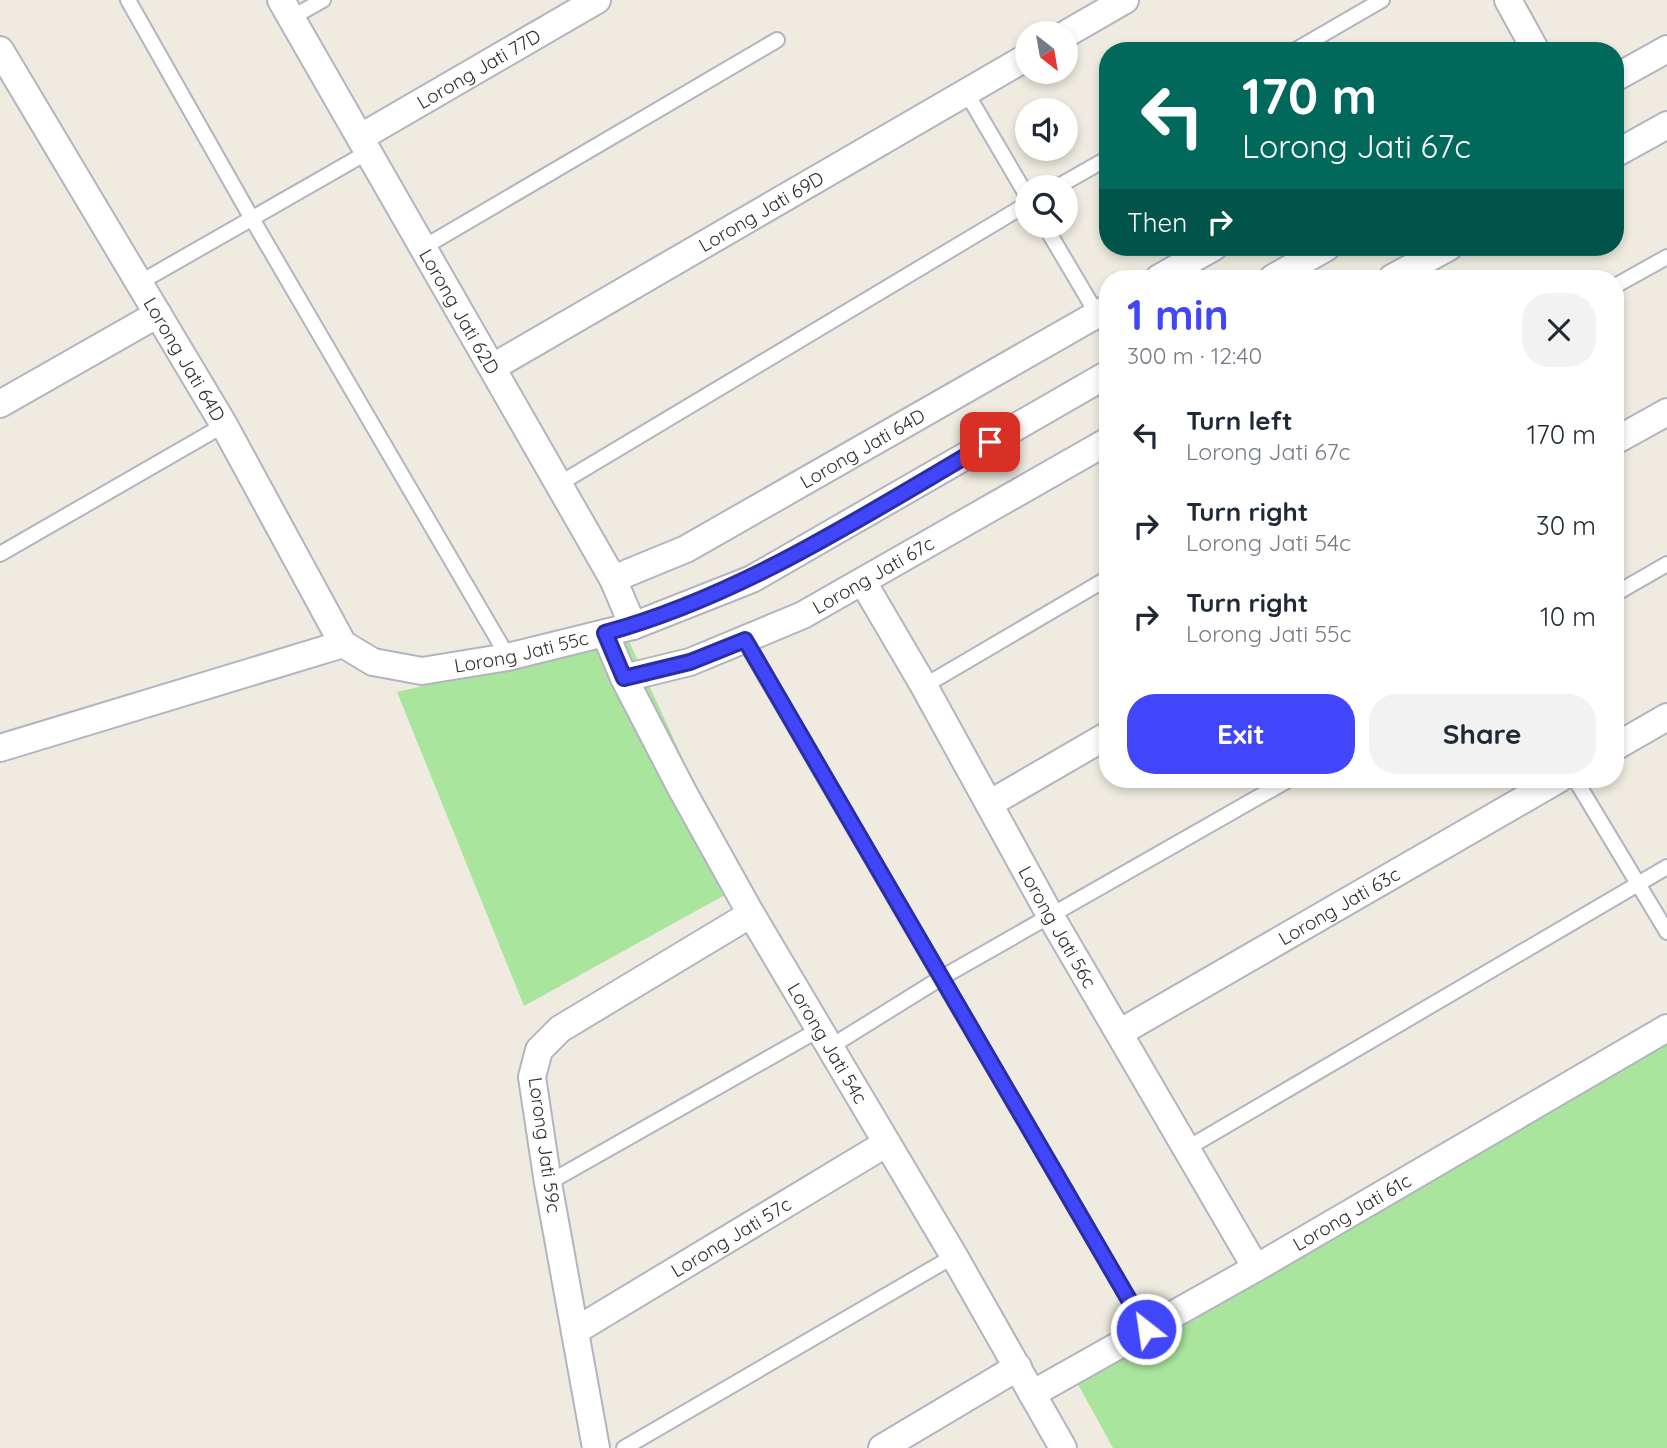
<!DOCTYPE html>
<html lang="en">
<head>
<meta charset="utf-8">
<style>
  body { margin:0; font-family:Quicksand,sans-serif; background:#f2f2f3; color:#1f2937; height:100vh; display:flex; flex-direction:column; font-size:26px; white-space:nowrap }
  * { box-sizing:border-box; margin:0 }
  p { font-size:23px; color:#747a83 }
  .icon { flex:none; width:38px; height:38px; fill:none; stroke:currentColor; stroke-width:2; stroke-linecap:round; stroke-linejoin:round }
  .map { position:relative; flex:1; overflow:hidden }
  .sheet { position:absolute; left:1099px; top:270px; width:525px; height:518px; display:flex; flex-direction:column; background:#fff; border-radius:28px; box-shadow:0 4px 10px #0003 }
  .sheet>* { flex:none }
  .top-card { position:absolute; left:1099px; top:42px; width:525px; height:214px; border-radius:28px; box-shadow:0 4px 10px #0003; background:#00695c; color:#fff; overflow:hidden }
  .needle { width:46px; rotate:149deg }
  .tools { position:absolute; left:1015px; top:21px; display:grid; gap:14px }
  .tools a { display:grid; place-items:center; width:63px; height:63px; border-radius:50%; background:#fff; box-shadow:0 4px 10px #0003; font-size:35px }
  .pin { position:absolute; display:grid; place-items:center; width:60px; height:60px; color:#fff; margin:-30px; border-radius:14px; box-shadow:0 4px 10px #0006 }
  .me { position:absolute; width:77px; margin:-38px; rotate:330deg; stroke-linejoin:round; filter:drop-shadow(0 0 5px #0008) }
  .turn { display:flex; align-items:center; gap:24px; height:147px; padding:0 28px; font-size:32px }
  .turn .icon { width:91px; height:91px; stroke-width:2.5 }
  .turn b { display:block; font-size:49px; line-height:60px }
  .then { display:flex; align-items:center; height:66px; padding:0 28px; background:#0003; gap:14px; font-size:26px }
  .round { display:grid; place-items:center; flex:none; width:74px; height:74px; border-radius:28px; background:#f2f2f3 }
  .overview { display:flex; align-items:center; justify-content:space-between; height:119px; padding:0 28px }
  h1 { font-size:42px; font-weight:800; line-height:52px; color:#4146fb }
  .cta { display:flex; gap:14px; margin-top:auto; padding:14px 28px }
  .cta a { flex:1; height:80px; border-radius:28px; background:#4146fb; color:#fff; font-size:28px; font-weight:800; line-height:80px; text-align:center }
  .cta a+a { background:#f2f2f3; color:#1f2937 }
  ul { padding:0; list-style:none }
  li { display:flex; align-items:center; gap:21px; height:91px; padding:0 28px }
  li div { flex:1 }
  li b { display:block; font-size:26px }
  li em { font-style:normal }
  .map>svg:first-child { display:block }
  .green { fill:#aae59d }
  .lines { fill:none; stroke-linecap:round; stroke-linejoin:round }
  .lane-casing { stroke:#b3b4c1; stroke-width:18 }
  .street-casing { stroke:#b3b4c1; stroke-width:30 }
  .lane { stroke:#fff; stroke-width:14 }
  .street { stroke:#fff; stroke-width:26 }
  .route-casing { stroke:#2a2ea3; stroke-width:18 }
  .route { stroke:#4146fb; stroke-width:12 }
  .labels { text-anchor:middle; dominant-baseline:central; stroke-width:5; stroke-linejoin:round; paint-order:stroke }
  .street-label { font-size:19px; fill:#2d2d2d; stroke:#fff }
</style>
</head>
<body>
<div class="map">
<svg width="1667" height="1448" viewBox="0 0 1667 1448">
  <rect width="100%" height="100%" fill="#efebe0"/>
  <path class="green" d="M 628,639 L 741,886 L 524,1006 L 397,692 Z
    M 1667,1044 L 1667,1448 L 1113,1448 L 1074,1377 Z"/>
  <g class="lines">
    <defs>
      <path id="lane" d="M 128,0 L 251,217 L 508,657
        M 291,18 L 323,0
        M 1294,51 L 1382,0
        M 966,92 L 1027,196
        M 1057,187 L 1108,158
        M 1045,226 L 1097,314
        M 424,247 L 777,40
        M 139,283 L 368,152
        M 1615,286 L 1667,257
        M 559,484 L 1027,204
        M 0,554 L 224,425
        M 1615,594 L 1667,564
        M 745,641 L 1146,1329
        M 924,686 L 1108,578
        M 1575,779 L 1667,932
        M 830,1047 L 941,978 L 1290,779
        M 1186,1149 L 1667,867
        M 548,1183 L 820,1029
        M 624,1448 L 954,1256"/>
      <g id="street">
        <path id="s1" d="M 281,0 L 613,579 L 633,626"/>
        <path d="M 1508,0 L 1536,51"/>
        <path d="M 1066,34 L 1125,0"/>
        <path id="s2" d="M 0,50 L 224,425 L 343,644 L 373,662 L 422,671 L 508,657 L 633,626 L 752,579 L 1108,374"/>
        <path d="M 1615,78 L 1667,49"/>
        <path id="s3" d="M 361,137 L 597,0"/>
        <path d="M 1615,154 L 1667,125"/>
        <path d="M 1159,278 L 1214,247"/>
        <path d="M 1273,278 L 1327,247"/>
        <path d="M 1392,278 L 1449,247"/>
        <path id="s4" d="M 493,367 L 1027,57"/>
        <path d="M 0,404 L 158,314"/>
        <path d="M 1615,441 L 1667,412"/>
        <path id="s5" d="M 613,579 L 686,549 L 1108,308"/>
        <path id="s6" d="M 863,582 L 924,686 L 1050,915 L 1256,1268"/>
        <path id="s7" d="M 605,633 L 624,678 L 682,790 L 751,914 L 954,1256 L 1063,1448"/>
        <path id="s8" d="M 624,678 L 690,662 L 803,615 L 1108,441"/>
        <path d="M 1615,747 L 1667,717"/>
        <path d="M 0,748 L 343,644"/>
        <path d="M 989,804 L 1108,735"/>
        <path id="s9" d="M 1119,1033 L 1559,779"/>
        <path id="s10" d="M 575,1331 L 887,1143"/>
        <path id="s11" d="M 1032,1394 L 1256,1268 L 1667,1028"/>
        <path d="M 596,1448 L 548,1183 L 532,1077 L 539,1050 L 560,1029 L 751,914"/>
        <path d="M 882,1448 L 1018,1367"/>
      </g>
    </defs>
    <use href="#lane" class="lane-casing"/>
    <use href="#street" class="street-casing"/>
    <use href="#lane" class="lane"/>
    <use href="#street" class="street"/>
  </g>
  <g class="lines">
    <defs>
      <path id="route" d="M 990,442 C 866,514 744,595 605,633 L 624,678 L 690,662 L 745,640 L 1146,1329"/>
    </defs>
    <use href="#route" class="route-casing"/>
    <use href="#route" class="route"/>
  </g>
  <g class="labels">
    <g class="street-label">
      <text stroke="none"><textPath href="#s3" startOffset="136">Lorong Jati 77D</textPath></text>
      <text stroke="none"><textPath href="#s4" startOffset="310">Lorong Jati 69D</textPath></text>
      <text stroke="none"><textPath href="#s1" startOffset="359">Lorong Jati 62D</textPath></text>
      <text stroke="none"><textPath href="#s2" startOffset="360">Lorong Jati 64D</textPath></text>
      <text stroke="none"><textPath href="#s5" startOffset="282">Lorong Jati 64D</textPath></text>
      <text stroke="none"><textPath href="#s8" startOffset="271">Lorong Jati 67c</textPath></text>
      <text stroke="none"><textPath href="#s2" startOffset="872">Lorong Jati 55c</textPath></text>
      <text stroke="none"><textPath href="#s9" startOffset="254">Lorong Jati 63c</textPath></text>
      <text stroke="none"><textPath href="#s6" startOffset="396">Lorong Jati 56c</textPath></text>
      <text stroke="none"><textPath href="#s7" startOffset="467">Lorong Jati 54c</textPath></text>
      <text transform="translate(545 1145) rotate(82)">Lorong Jati 59c</text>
      <text stroke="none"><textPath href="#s11" startOffset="368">Lorong Jati 61c</textPath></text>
      <text stroke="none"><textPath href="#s10" startOffset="182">Lorong Jati 57c</textPath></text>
    </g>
  </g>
</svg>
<div class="tools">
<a><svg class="needle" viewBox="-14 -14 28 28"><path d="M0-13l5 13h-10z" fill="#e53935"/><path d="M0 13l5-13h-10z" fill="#747a83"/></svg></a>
<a><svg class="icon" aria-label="sound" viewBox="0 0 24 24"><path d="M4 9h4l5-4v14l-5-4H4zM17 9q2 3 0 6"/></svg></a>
<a><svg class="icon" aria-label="search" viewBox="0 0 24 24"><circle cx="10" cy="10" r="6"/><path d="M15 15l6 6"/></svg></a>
</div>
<div class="pin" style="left:990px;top:442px;background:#d93025"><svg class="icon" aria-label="arrive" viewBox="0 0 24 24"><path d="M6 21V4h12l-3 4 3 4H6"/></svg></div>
<svg class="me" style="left:1146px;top:1329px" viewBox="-20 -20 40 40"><circle r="17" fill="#4146fb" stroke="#fff" stroke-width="3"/><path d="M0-11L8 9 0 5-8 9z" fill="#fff"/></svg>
<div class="top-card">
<div class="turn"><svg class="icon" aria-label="left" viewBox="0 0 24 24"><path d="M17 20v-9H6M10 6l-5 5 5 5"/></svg><div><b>170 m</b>Lorong Jati 67c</div></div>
<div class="then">Then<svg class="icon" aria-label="right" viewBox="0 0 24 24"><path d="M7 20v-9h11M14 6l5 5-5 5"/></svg></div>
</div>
<section class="sheet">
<div class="overview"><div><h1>1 min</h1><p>300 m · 12:40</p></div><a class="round"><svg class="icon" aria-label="close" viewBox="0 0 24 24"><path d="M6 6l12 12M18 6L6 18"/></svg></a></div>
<ul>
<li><svg class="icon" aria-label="left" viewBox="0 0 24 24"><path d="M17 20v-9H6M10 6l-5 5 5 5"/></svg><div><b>Turn left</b><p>Lorong Jati 67c</p></div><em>170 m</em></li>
<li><svg class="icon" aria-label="right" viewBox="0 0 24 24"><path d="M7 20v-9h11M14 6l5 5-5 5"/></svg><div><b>Turn right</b><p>Lorong Jati 54c</p></div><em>30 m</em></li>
<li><svg class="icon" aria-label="right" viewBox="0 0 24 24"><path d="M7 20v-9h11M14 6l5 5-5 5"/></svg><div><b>Turn right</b><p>Lorong Jati 55c</p></div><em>10 m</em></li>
</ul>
<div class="cta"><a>Exit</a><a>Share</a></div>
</section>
</div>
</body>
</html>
